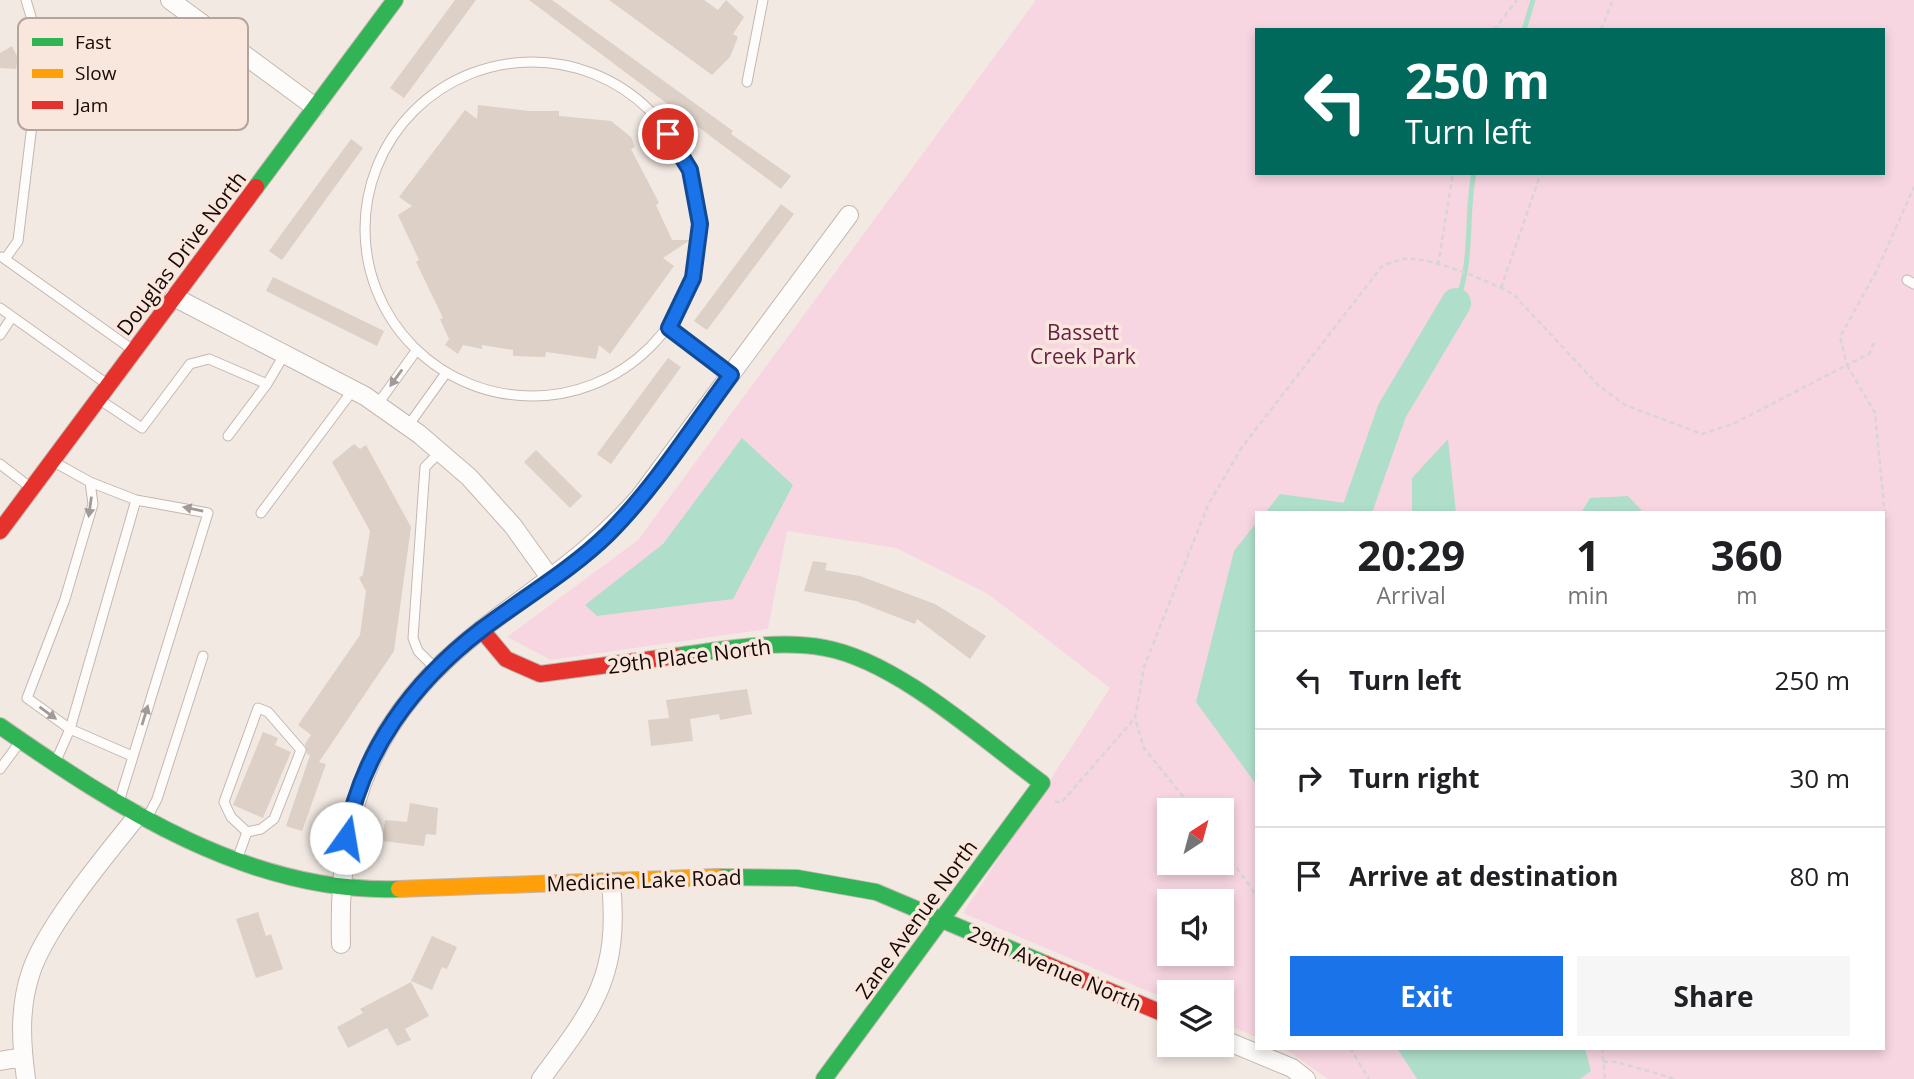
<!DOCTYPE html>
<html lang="en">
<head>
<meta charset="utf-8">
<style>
  body { margin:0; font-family:"Open Sans",sans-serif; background:#f6f6f6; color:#202124; height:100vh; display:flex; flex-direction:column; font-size:26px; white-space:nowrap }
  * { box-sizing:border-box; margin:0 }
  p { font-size:23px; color:#757577 }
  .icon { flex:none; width:38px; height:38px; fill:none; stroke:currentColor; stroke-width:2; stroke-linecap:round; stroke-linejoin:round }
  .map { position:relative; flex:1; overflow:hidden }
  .panel { position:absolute; left:1255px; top:511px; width:630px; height:539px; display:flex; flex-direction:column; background:#fff; border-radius:0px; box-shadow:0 4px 10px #0003 }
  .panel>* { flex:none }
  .hud { position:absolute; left:1255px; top:28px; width:630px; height:147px; border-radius:0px; box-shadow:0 4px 10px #0003; background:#00695c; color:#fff; overflow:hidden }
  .needle { width:46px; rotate:36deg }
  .tools { position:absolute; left:1157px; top:798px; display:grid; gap:14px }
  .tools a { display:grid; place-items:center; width:77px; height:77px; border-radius:0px; background:#fff; box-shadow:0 4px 10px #0003; font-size:35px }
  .pin { position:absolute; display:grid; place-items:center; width:60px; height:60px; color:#fff; margin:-30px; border:4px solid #fff; border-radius:50%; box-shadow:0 2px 7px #0007 }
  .me { position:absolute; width:77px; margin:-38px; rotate:13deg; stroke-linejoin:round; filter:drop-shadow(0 0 5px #0008) }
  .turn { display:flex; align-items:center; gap:24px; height:147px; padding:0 35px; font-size:32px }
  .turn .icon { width:91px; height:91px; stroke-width:2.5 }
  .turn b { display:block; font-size:49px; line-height:60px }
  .eta { display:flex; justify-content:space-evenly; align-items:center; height:119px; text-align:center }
  .eta b { font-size:42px; font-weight:700; line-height:49px }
  .action { display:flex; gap:14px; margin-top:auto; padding:14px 35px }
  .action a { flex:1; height:80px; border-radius:0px; background:#1a73e8; color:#fff; font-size:28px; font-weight:700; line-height:80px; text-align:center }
  .action a+a { background:#f6f6f6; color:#202124 }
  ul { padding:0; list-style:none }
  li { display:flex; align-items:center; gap:21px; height:98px; padding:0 35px; border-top:2px solid #e0e0e0 }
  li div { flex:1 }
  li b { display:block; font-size:26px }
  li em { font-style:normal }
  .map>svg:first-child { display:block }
  .green { fill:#f7d6e1; fill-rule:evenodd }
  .water { fill:#afdfca }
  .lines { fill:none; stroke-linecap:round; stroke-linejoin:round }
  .stream { stroke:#afdfca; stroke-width:5 }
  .river { stroke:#afdfca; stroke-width:30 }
  .building { fill:#dcd0c7 }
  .lane-casing { stroke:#c4b7b0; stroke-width:11 }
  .street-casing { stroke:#c4b7b0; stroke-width:20 }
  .fast-casing { stroke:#c4b7b0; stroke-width:18 }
  .slow-casing { stroke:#c4b7b0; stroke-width:18 }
  .jam-casing { stroke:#c4b7b0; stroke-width:18 }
  .path { stroke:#d9d5d3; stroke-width:2.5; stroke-dasharray:5 3.5; stroke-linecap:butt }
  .lane { stroke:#fdfcfb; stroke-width:9 }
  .street { stroke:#fdfcfb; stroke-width:18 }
  .fast { stroke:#30b455; stroke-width:16 }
  .slow { stroke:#ff9f0a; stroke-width:16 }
  .jam { stroke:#e5322d; stroke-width:16 }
  .oneway { fill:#a19a98 }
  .route-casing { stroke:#114b97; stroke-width:18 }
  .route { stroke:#1a73e8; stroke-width:12 }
  .labels { text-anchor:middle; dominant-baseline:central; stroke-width:7; stroke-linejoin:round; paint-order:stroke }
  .street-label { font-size:21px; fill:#160803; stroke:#f9e7dd }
  .park-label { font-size:21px; fill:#682049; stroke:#f9e7dd }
  .key { fill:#f9e7dd; stroke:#b5a49c; stroke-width:2 }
  .key-label { font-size:19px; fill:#160803 }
</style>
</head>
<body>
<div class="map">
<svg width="1914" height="1079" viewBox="0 0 1914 1079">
  <rect width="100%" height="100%" fill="#f3e9e3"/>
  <path class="green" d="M 1036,0 L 1914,0 L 1914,1079 L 1328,1079 L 1284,1048 L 1883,1048 L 1883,513 L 1256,513 L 1256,1037 L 1222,1022 L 1222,992 L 1169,992 L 1169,1000 L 963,913 L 1110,688 L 988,594 L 896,548 L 787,531 L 768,629 L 551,660 L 507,637 L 638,540 ZM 1256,30 L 1883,30 L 1883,173 L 1256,173 ZM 1169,810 L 1222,810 L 1222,863 L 1169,863 ZM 1169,901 L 1222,901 L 1222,954 L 1169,954 Z"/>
  <path class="water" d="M 742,438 L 793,485 L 733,599 L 597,616 L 585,605 L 663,544 Z
    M 1448,439 L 1456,513 L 1412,513 L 1412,478 Z
    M 1280,494 L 1360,505 L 1373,507 L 1370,513 L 1265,513 Z
    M 1628,496 L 1644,513 L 1581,513 L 1590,498 Z
    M 1256,523 L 1256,784 L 1196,702 L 1234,551 Z
    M 1397,1048 L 1585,1048 L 1591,1071 L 1580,1079 L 1417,1079 Z"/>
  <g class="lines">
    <path class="stream" d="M 1524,30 L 1533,0
      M 1456,303 C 1474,261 1465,217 1474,173"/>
    <path class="river" d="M 1356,513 L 1392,411 L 1456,303"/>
  </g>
  <path class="building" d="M 455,0 L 476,0 L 404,98 L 390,88 Z
    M 529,0 L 552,0 L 733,131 L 731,134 L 791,176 L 781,189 Z
    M 609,0 L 704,0 L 718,10 L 726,0 L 744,17 L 733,34 L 738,37 L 730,57 L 712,75 Z
    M 12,46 L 18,58 L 16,69 L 0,68 L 0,53 Z
    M 478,105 L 529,111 L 559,111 L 559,116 L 611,121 L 631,137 L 635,147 L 631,149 L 659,203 L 656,205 L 672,240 L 690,240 L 663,258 L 674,266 L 610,354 L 599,345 L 596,359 L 546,352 L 545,357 L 513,356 L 513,350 L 482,345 L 482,349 L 463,345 L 458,354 L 445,345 L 449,339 L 440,319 L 443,318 L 416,262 L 419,260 L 398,215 L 412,206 L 399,197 L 465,110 L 477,119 Z
    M 351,139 L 363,148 L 282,260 L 269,251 Z
    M 781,204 L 794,214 L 707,330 L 694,321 Z
    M 273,277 L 384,331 L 377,346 L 266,291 Z
    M 668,358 L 681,367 L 611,464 L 597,454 Z
    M 354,444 L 360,449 L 366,445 L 411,527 L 394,651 L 319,762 L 326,764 L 302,831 L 286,826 L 310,755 L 307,754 L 305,744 L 311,735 L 298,725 L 360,635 L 366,591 L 359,578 L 363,575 L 370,531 L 332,462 Z
    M 536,450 L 582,496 L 570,508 L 524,462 Z
    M 813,561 L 827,563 L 825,570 L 860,576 L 935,604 L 986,636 L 970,659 L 917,619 L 915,624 L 856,601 L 804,591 Z
    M 747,689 L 752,714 L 720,720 L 719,714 L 690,719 L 693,741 L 651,746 L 648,720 L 669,718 L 666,700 Z
    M 263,732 L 278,738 L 275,745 L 291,752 L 263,818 L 233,805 Z
    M 410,803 L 438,808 L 436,835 L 426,834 L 424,846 L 382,841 L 385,820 L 407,822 Z
    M 258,912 L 266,936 L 271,934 L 283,969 L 256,978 L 236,919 Z
    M 432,936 L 457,947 L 447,969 L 442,967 L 432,990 L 411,981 Z
    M 411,982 L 429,1016 L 405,1029 L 411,1040 L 397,1046 L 387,1028 L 348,1048 L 337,1027 L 363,1013 L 360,1009 Z"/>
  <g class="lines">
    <defs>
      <path id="lane" d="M365 229a167 167 0 1 1 334 0a167 167 0 1 1-334 0Z
        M 747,82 L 763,0
        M 2,257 L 133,350
        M 5,259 L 18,241 L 41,50 L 26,0
        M 1907,280 L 1914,284
        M 0,308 L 107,384
        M 669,328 L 731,375
        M 0,335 L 12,317
        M 267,384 L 284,355
        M 100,400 L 142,428 L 190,364 L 209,359 L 267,384 L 228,436
        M 377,405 L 416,351
        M 408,426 L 446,373
        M 54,462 L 90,482 L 93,504 L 65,599 L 27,698 L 70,729 L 136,500 L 90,482
        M 0,464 L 30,487
        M 261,513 L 353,390
        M 436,669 L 418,651 L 413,638 L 425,467 L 440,452
        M 55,763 L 70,729 L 132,756
        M 0,769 L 20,742
        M 119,802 L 208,513 L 136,500
        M 147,818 L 157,799 L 203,656
        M 238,857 L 247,832 L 261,829 L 274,819 L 301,750 L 268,712 L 258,708 L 224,802 L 231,817 L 247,832"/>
      <path id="street" d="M 170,0 L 315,107
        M 174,297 L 365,396 L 419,434 L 469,477 L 513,526 L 551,579
        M 341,944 C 337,808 371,715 481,630 C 539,585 589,554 639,498 L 849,215
        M 1222,1039 L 1292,1068 L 1306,1079
        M 0,1061 L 23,1057
        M 26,1079 C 21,1042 19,1007 31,972 C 46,926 107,854 138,815
        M 541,1079 C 595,1007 620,975 611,882"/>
      <path id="fast" d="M 256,187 L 395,0
        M 675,656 C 723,650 777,639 825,648 C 897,661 982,739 1042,783 L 824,1079
        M 0,726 C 118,808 250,894 399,889
        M 717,877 L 797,878 L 876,892 L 1046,964"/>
      <path id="slow" d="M 399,889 L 717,877"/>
      <path id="jam" d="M 0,531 L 256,187
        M 481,629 L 506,659 L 540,674 L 675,656
        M 1046,964 L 1169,1016"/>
    </defs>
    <use href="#lane" class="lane-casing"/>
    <use href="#street" class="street-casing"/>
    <use href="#fast" class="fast-casing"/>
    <use href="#slow" class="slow-casing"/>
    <use href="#jam" class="jam-casing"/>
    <path class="path" d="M 1494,30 L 1517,0
      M 1601,30 L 1613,0
      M 1438,265 L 1453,173
      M 1501,288 L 1541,173
      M 1874,343 L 1869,354 L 1847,365 L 1840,337 L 1877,270 L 1914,187
      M 1055,801 L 1061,803 L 1135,718
      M 1194,810 L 1144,748 L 1135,718 L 1144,667 L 1208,505 L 1242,447 L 1383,265 C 1391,263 1401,258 1409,259 C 1437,259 1488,281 1513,294 L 1598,385 L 1625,405 L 1702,434 L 1733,424 L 1847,365 L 1875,413 L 1885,516 L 1883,544
      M 1222,847 L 1256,895
      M 1350,1048 L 1369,1079
      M 1602,1048 L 1605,1079
      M 1603,1062 L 1617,1062 L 1675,1079"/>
    <use href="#lane" class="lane"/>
    <use href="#street" class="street"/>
    <use href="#fast" class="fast"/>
    <use href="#slow" class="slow"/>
    <use href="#jam" class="jam"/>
  </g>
  <defs><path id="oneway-solid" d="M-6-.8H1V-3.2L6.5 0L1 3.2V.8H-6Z" transform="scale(1.75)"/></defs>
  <g class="oneway">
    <use href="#oneway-solid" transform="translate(396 378) rotate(126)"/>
    <use href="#oneway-solid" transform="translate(90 507) rotate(98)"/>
    <use href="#oneway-solid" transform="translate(193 509) rotate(-168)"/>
    <use href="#oneway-solid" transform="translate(48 713) rotate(36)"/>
    <use href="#oneway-solid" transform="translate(145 715) rotate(-73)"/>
  </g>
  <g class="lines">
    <defs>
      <path id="route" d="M 346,838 C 361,752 413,682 481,630 C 523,598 570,571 608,534 C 655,487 692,428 731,375 L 669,328 L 693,278 L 700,224 L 690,170 L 668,134"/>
    </defs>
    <use href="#route" class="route-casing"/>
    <use href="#route" class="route"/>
  </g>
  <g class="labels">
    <g class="street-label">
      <text transform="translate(181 253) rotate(-53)">Douglas Drive North</text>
      <text transform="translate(689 656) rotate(-7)">29th Place North</text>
      <text transform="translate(644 880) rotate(-2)">Medicine Lake Road</text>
      <text transform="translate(916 919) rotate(-54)">Zane Avenue North</text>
      <text transform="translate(1055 968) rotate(23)">29th Avenue North</text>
    </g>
    <g class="park-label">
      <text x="1083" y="332">Bassett<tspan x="1083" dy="24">Creek Park</tspan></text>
    </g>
  </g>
  <rect x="18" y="18" width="230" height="112" rx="10" class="key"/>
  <rect x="32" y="38" width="31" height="8" fill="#30b455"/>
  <rect x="32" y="69" width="31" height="9" fill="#ff9f0a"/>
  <rect x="32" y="101" width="31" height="8" fill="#e5322d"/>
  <g class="key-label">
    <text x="75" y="49">Fast</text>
    <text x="75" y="80">Slow</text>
    <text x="75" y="112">Jam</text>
  </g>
</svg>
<div class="tools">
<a><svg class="needle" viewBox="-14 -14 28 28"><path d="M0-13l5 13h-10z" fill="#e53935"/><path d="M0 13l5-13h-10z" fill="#757577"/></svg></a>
<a><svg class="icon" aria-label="sound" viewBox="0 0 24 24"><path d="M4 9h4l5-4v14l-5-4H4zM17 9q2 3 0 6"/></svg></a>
<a><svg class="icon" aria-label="layers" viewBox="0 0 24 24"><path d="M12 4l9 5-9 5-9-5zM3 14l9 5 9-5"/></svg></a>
</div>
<div class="pin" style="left:668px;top:134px;background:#d93025"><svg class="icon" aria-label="arrive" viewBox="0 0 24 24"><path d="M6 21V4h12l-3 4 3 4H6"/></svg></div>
<svg class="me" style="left:346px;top:838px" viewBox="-20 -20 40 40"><circle r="19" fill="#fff"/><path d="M0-13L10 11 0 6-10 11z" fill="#1a73e8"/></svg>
<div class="hud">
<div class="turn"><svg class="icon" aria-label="left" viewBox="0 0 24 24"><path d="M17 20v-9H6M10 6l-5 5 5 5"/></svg><div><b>250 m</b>Turn left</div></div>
</div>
<section class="panel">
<div class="eta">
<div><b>20:29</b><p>Arrival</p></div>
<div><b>1</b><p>min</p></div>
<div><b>360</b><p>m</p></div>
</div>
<ul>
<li><svg class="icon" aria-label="left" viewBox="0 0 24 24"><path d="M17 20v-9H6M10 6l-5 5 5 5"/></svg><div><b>Turn left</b></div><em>250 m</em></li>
<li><svg class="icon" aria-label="right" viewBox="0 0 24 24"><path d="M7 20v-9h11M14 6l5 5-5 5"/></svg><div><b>Turn right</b></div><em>30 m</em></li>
<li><svg class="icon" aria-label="arrive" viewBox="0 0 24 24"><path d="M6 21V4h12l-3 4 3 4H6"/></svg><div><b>Arrive at destination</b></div><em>80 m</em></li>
</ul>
<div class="action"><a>Exit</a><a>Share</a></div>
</section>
</div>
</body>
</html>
